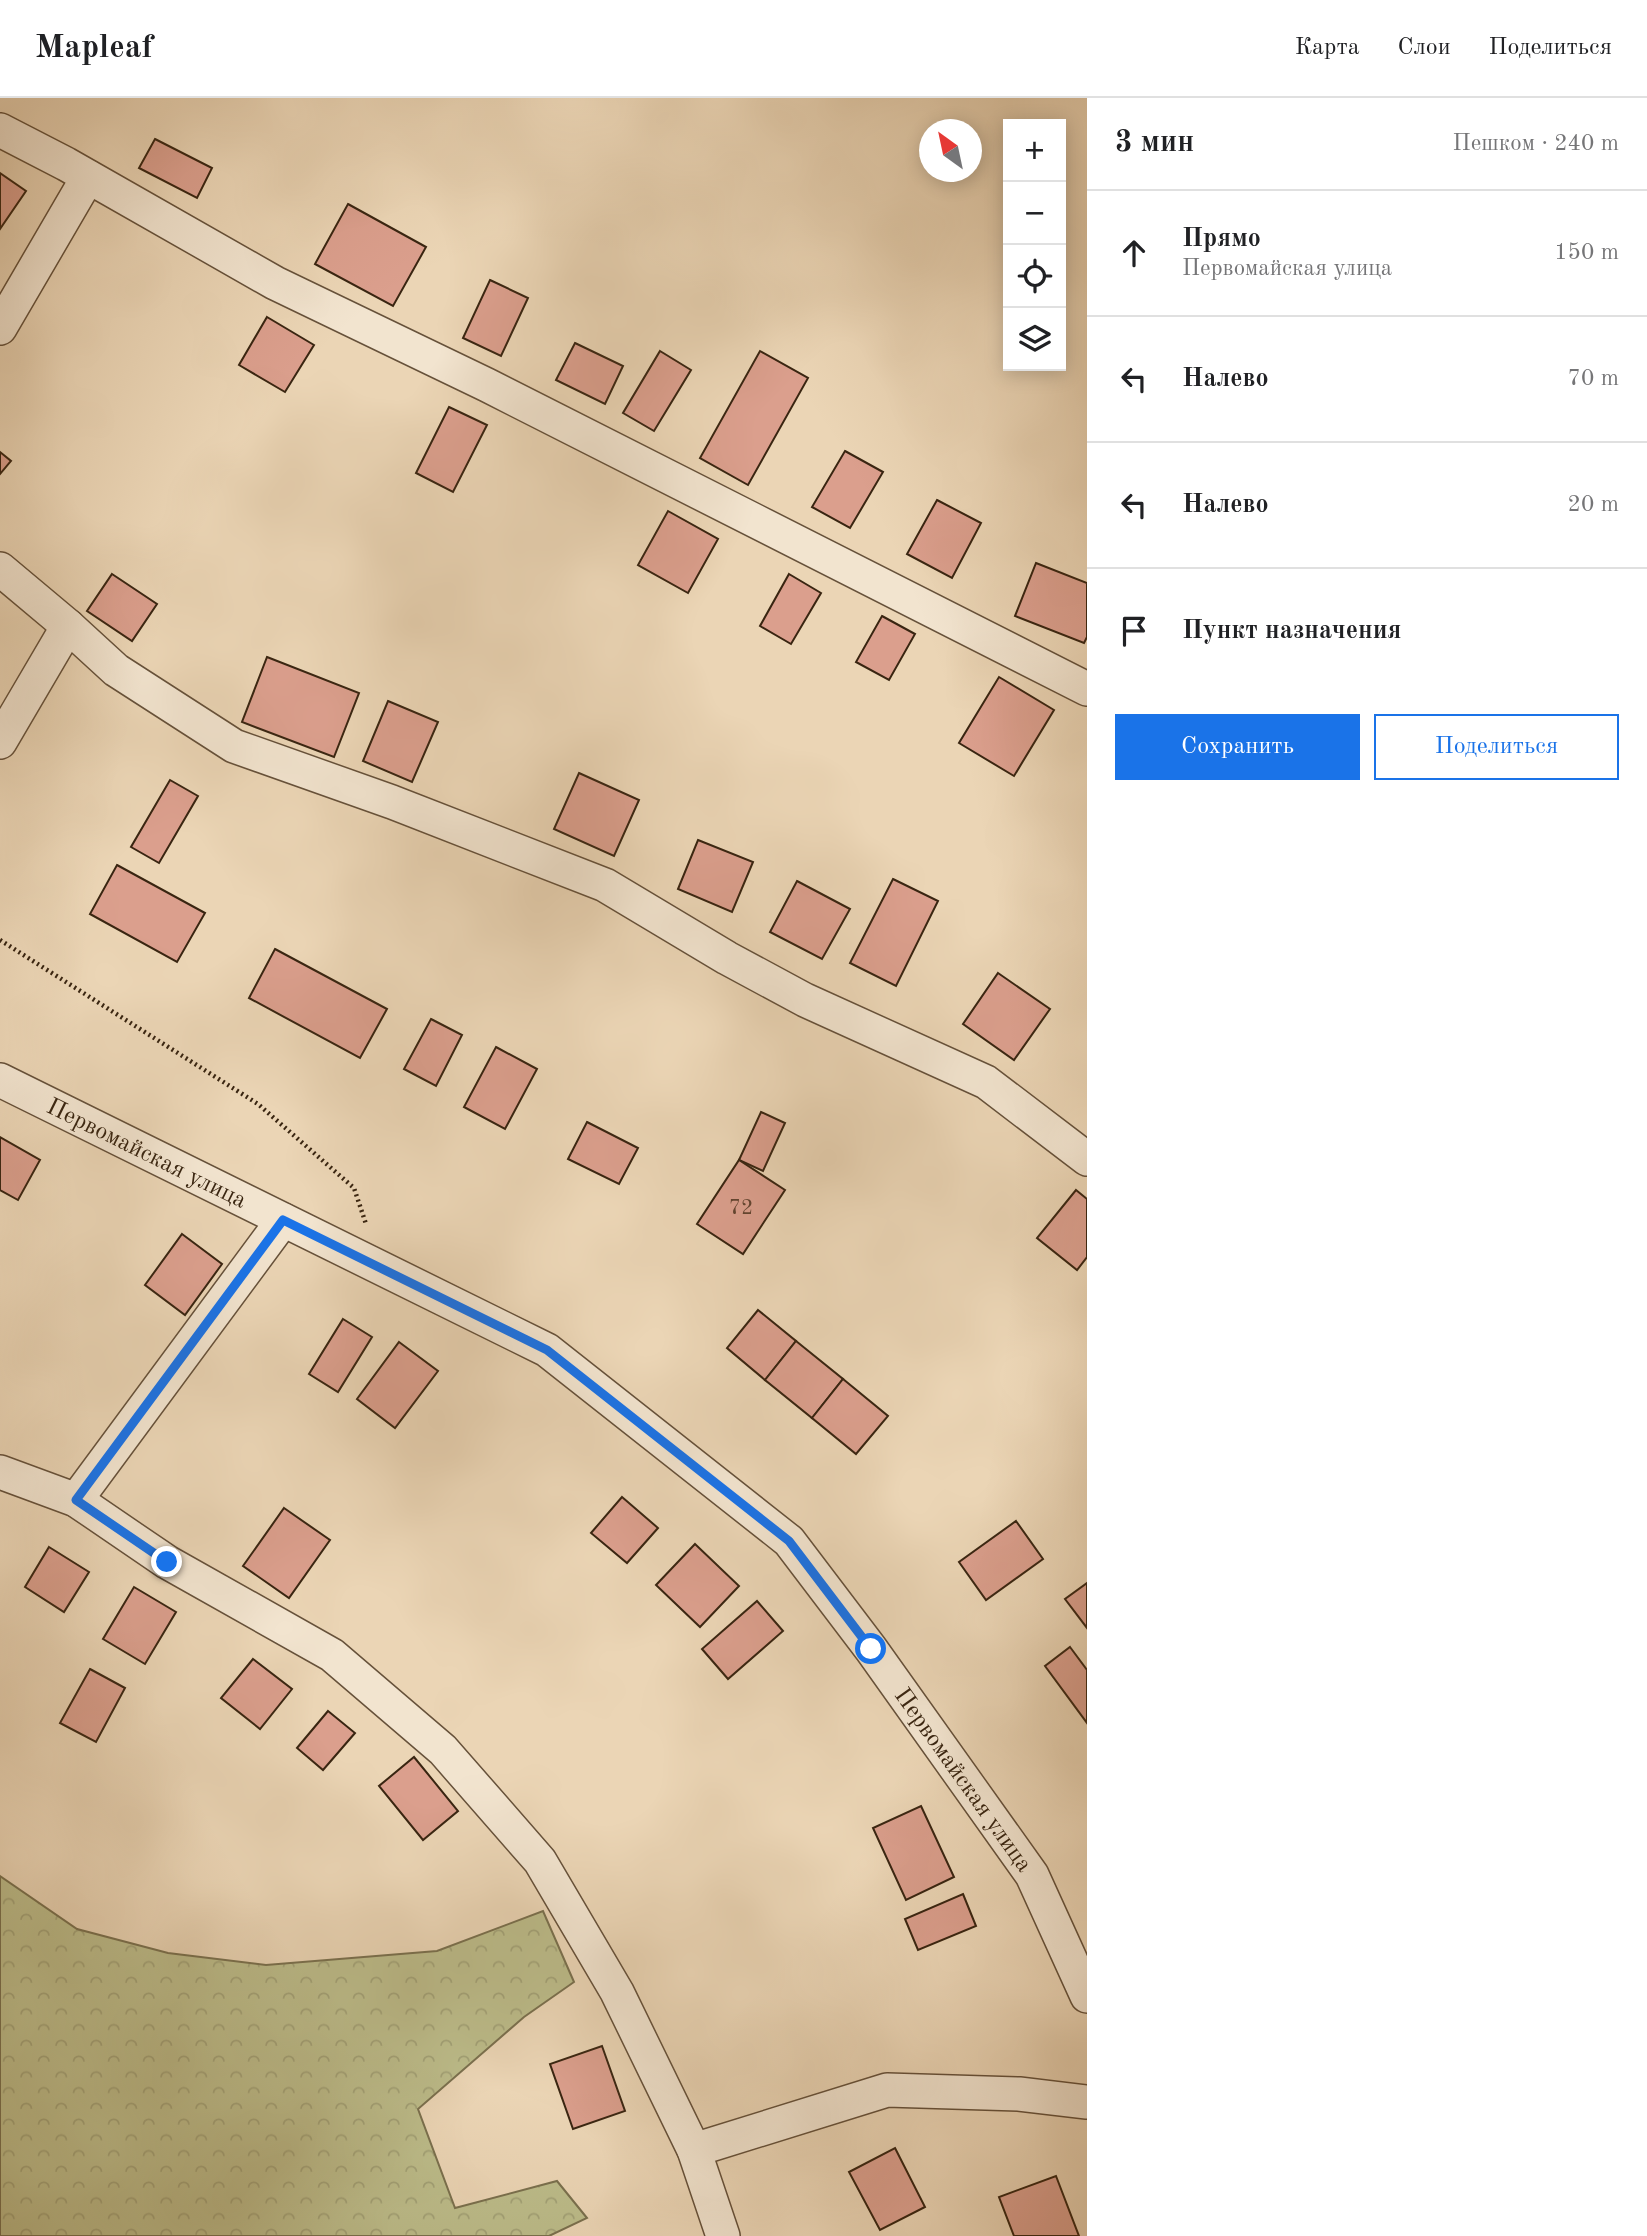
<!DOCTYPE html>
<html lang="ru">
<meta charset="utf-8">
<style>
:root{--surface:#fff;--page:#f2f2f2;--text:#202124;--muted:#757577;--line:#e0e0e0;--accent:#1a73e8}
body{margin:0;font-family:"Old Standard TT",serif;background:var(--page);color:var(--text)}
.controls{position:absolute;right:21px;top:21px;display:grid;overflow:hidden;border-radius:0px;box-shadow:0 4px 18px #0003}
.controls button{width:63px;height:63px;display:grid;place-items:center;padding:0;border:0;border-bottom:2px solid var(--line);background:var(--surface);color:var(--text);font:35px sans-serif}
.compass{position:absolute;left:919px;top:21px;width:63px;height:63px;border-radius:50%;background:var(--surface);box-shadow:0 4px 18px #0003;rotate:327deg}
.stop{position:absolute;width:21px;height:21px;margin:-16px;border:5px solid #1a73e8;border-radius:50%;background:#fff}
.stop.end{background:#1a73e8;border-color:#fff;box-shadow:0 2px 7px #0008}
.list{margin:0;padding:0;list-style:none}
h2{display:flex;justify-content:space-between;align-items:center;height:91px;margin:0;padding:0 28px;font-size:30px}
h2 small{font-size:23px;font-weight:400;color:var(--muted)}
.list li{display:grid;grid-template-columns:46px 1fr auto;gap:21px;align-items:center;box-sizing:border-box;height:126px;padding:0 28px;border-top:2px solid var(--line)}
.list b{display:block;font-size:26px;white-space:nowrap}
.list p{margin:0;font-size:23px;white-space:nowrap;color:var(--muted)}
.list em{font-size:23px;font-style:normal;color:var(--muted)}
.actions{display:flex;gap:14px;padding:21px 28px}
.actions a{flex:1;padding:16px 0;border:2px solid var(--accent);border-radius:0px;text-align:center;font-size:24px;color:var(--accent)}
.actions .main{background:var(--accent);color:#fff}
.icon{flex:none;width:38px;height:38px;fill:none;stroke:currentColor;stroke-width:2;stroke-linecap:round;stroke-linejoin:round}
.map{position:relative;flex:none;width:1087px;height:2138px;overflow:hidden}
header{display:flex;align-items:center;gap:42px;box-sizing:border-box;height:98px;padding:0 35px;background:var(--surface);border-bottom:2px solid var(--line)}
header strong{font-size:33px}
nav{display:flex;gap:38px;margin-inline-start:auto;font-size:24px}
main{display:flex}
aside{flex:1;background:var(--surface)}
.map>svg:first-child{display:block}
</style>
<header>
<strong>Mapleaf</strong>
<nav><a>Карта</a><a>Слои</a><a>Поделиться</a></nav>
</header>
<main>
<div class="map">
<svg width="1087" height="2138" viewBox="0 0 1087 2138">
<defs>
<pattern id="forest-crowns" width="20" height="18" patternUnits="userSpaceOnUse" patternTransform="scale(1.75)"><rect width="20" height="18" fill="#bcbc8a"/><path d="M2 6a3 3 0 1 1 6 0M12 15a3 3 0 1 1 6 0" fill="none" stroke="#a2a176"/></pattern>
</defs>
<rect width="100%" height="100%" fill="#ebd5b5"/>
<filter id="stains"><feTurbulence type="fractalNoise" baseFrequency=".00286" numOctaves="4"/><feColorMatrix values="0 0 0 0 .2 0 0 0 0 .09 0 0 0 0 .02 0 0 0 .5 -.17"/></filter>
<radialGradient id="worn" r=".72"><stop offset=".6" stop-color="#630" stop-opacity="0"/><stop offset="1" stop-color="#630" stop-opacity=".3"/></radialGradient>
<path fill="url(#forest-crowns)" stroke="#7a704e" stroke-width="2" d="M0 1778 77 1831 168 1855 266 1867 437 1853 543 1813 574 1884 524 1919 418 2011 455 2110 557 2083 587 2120 549 2138H0Z"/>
<g fill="#db9f8d" stroke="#392511" stroke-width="2">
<path d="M155 41 212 70 197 100 139 70Z"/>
<path d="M0 75 26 93 0 131Z"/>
<path d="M348 106 426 149 393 208 315 166Z"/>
<path d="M490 182 528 200 501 258 463 240Z"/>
<path d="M267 219 314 247 285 294 239 267Z"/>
<path d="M575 245 623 268 605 306 556 282Z"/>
<path d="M660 253 691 272 654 333 623 315Z"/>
<path d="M760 253 808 280 748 387 700 360Z"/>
<path d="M449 309 487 327 453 394 416 375Z"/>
<path d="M845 353 883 374 850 430 812 409Z"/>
<path d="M0 354 11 363 0 376Z"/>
<path d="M937 402 981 425 952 480 907 456Z"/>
<path d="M668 413 718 441 688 495 638 467Z"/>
<path d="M1036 465 1087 485V539L1084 545 1015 518Z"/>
<path d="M112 476 157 506 132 543 87 513Z"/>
<path d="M789 476 821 495 791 546 760 528Z"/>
<path d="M882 518 915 536 889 582 856 564Z"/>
<path d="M267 559 359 595 334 659 242 624Z"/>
<path d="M999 579 1054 612 1014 678 959 645Z"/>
<path d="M388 603 438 624 412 684 363 663Z"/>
<path d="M579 675 639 702 614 758 554 731Z"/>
<path d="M170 682 198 698 159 765 131 749Z"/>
<path d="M698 742 753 764 732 814 678 791Z"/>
<path d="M117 767 205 815 177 864 90 816Z"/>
<path d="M893 781 938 803 896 888 850 865Z"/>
<path d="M797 783 850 811 822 861 770 834Z"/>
<path d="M275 851 387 911 360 960 249 900Z"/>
<path d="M998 875 1050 911 1014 962 963 926Z"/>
<path d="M431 921 462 937 436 988 404 971Z"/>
<path d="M496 949 537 971 505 1031 464 1009Z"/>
<path d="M761 1014 785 1025 763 1073 739 1062Z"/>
<path d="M587 1024 638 1050 619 1086 568 1061Z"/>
<path d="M0 1039 40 1062 18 1102 0 1092Z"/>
<path d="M739 1062 785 1092 743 1156 697 1126Z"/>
<path d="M1076 1092 1087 1101V1159L1077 1172 1037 1140Z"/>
<path d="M182 1136 222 1166 185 1217 145 1187Z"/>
<path d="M758 1212 796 1243 765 1282 727 1250Z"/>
<path d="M343 1221 372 1239 338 1294 309 1276Z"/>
<path d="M796 1243 843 1281 812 1320 765 1282Z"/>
<path d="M399 1244 438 1273 395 1330 357 1301Z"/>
<path d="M843 1281 888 1318 856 1356 812 1320Z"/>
<path d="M622 1399 658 1430 627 1465 591 1435Z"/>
<path d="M284 1410 330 1442 289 1500 243 1468Z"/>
<path d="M1016 1423 1043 1461 986 1502 959 1464Z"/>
<path d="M695 1446 739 1488 700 1529 656 1487Z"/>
<path d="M49 1449 89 1474 64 1514 25 1489Z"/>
<path d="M1087 1485V1530L1065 1501Z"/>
<path d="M134 1489 176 1514 145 1566 103 1541Z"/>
<path d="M757 1503 783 1533 728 1581 702 1551Z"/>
<path d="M1070 1549 1087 1572V1625L1045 1568Z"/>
<path d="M253 1561 292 1591 260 1631 221 1600Z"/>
<path d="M90 1571 125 1590 96 1644 60 1625Z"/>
<path d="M328 1613 355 1635 323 1672 297 1650Z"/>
<path d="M414 1659 458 1713 423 1742 379 1688Z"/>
<path d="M921 1708 954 1779 906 1802 873 1730Z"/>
<path d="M963 1796 976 1828 918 1852 905 1821Z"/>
<path d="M602 1948 625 2013 573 2031 550 1966Z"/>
<path d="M895 2050 925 2109 880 2132 849 2074Z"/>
<path d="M1056 2078 1079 2138H1014L999 2099Z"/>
</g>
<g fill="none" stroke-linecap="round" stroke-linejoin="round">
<g stroke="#66513a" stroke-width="36">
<g id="minor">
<path d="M0 32 66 66 275 185 487 287 1087 591"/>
<path d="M0 230 88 79"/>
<path d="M0 471 68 528 116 572 234 648 392 704 605 787 727 860 805 902 986 984 1087 1061"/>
<path d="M0 644 68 528"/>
<path id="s1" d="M0 982 547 1252 789 1443 871 1551 1032 1777 1087 1898"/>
<path d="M0 1374 76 1402 167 1464 332 1557 443 1652 540 1763 617 1894 694 2052 723 2138"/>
<path d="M76 1402 283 1122"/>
<path d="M694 2052 887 1992 1019 1996 1087 2004"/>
</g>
</g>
<path stroke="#392511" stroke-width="4.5" stroke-dasharray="2 3.5" stroke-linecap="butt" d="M0 842 258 1006 354 1090 366 1126"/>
<use href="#minor" stroke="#f2e4cf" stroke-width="33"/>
</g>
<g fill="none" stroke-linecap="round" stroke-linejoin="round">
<path stroke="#1a73e8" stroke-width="9" d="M167 1464 76 1402 283 1122 547 1252 789 1443 871 1551"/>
</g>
<g text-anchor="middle" stroke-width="5" stroke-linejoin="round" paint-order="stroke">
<g font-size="21" fill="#624430">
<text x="741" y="1116">72</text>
</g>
<g font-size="24" fill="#392511" stroke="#f2e4cf">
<text dy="8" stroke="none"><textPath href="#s1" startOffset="164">Первомайская улица</textPath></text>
<text dy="8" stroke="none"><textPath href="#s1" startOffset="1214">Первомайская улица</textPath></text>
</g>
</g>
<rect width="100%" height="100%" filter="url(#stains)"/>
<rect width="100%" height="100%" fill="url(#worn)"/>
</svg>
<div class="controls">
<button>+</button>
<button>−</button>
<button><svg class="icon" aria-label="locate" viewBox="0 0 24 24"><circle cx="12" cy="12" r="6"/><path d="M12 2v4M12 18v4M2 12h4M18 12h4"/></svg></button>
<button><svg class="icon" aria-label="layers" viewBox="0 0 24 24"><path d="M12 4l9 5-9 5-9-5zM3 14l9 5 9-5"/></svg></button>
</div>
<svg class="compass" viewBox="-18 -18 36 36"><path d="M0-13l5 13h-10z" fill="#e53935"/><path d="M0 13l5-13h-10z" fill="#757577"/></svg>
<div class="stop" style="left:871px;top:1551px"></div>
<div class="stop end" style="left:167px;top:1464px"></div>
</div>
<aside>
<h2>3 мин<small>Пешком · 240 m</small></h2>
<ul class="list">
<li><svg class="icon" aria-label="ahead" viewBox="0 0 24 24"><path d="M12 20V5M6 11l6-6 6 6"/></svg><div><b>Прямо</b><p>Первомайская улица</p></div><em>150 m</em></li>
<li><svg class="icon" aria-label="left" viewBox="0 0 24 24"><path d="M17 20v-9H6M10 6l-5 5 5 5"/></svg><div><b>Налево</b></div><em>70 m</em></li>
<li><svg class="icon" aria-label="left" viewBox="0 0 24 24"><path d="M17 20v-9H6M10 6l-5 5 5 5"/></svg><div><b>Налево</b></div><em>20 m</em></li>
<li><svg class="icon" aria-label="arrive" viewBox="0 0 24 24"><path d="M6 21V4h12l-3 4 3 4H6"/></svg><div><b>Пункт назначения</b></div></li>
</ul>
<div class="actions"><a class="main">Сохранить</a><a>Поделиться</a></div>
</aside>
</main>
